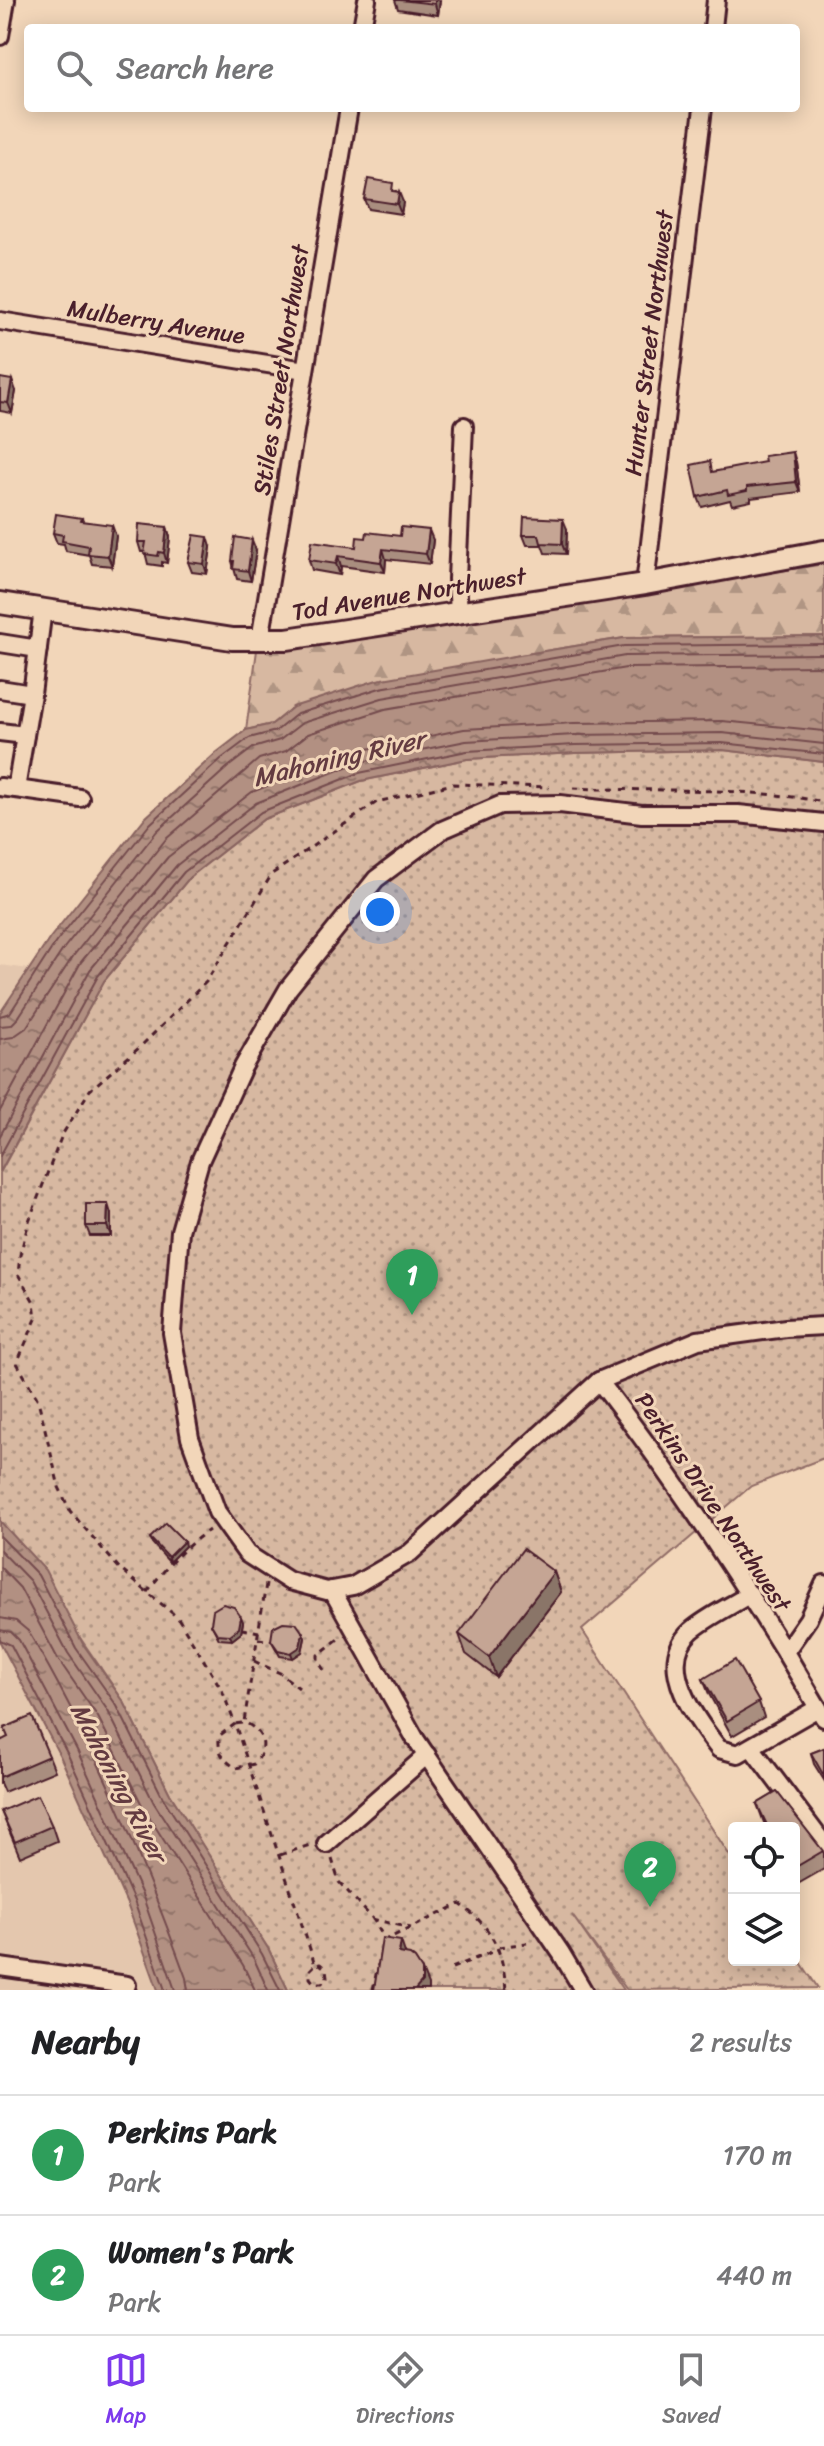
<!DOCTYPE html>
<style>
:root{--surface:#fff;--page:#f2f2f2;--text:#202124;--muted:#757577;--line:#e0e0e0;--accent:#7c3aed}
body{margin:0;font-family:Sriracha,sans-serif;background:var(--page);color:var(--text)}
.controls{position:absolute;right:24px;bottom:24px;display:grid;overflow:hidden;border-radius:8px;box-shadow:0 4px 20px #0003}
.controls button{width:72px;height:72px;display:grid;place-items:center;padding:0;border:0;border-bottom:2px solid var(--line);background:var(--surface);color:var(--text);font:40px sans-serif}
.you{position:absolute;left:380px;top:912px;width:28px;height:28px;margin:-20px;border:6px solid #fff;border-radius:50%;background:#1a73e8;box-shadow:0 0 0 12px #1a73e833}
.badge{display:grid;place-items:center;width:52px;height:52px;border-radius:50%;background:var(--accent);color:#fff;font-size:26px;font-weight:700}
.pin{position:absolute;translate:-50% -66px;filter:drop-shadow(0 2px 4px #0008)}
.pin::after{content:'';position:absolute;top:42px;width:28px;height:24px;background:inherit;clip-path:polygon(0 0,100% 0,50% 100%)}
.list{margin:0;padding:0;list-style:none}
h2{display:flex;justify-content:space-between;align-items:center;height:104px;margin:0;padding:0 32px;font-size:34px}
h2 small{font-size:26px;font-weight:400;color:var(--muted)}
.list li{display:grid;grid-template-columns:52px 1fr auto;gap:24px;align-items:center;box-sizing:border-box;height:120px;padding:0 32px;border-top:2px solid var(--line)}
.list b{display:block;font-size:30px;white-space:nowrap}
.list p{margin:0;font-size:26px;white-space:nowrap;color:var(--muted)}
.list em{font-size:26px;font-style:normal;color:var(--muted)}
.icon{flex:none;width:44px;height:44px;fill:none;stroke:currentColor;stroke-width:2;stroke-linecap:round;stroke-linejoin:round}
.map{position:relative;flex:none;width:824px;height:1990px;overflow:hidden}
.search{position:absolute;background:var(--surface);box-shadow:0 4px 20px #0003;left:24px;right:24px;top:24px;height:88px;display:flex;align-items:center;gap:20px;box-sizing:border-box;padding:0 28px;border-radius:8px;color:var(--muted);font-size:30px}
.sheet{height:344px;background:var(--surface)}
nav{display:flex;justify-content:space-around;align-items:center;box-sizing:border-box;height:112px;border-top:2px solid var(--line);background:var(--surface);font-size:22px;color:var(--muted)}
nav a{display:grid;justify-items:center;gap:4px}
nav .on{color:var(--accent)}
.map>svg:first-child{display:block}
</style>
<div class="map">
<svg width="824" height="1990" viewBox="0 0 824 1990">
<defs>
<pattern id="forest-firs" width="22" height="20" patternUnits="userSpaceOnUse" patternTransform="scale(2)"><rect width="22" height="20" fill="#d7b8a1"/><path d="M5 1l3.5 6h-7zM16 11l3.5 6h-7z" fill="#b09583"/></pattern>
<pattern id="park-dots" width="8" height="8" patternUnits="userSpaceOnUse" patternTransform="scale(2)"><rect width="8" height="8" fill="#d7b8a1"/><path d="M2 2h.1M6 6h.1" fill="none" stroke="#b09583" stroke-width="1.8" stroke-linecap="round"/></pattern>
<pattern id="water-ripples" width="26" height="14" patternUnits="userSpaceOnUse" patternTransform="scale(2)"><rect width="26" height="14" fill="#b29082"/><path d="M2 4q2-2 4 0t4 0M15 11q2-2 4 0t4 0" fill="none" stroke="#93756b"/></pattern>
</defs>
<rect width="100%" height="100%" fill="#f2d6b9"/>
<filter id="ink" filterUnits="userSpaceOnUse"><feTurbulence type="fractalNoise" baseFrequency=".0125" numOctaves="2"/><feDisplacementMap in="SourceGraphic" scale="16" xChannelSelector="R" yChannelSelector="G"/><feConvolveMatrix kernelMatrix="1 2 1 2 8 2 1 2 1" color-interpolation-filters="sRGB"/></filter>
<g filter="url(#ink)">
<g fill="#e4c7ae">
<path d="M0 965 29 969 0 1013Z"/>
<path d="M0 1642 61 1758 127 1904 157 1990H0Z"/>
</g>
<path fill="url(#forest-firs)" stroke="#906c66" stroke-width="2" d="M824 564V636L624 638 520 655 293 707 272 724 246 730 257 650 280 651Z"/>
<path fill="url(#park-dots)" stroke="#906c66" stroke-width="2" d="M723 750 824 762V1458L751 1486 582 1630 734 1862V1960H794V1952L818 1988 627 1990 572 1915 624 1990H288L269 1950 170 1794 124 1702 0 1521V1173L104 981 190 877 264 819 361 781 467 759 575 753Z"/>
<g fill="url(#water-ripples)" stroke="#88635f" stroke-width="2">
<path d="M824 636V762L723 750 575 753 467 759 361 781 264 819 190 877 104 981 0 1172V1013L50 938 144 819 216 753 246 730 272 724 293 707 377 680 520 655 624 638Z"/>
<path d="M0 1521 45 1570 83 1644 124 1702 170 1794 269 1950 288 1990H158L127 1904 61 1758 0 1642Z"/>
</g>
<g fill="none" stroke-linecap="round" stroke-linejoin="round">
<g stroke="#744c4e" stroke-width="2">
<path d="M0 1016 10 1013 56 942 150 824 221 759 249 738 276 731 297 714 380 688 624 646 824 644"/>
<path d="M0 1026 11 1025 18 1018 64 948 157 831 228 767 253 748 280 740 302 723 382 698 625 656 824 654"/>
<path d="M0 1039 13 1037 26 1028 74 955 166 839 259 759 286 751 308 734 385 709 626 668 824 666"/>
<path d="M0 1111 81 962 168 857 252 792 353 752 464 729 574 723 722 721 824 731"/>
<path d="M0 1136 90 970 177 865 256 803 356 763 466 741 575 735 722 733 824 744"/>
<path d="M0 1156 98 976 184 872 261 812 359 773 467 751 575 745 722 743 824 754"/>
<path d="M0 1536 38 1575 76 1648 117 1706 163 1798 262 1954 280 1990"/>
<path d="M0 1550 30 1581 68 1653 108 1711 154 1803 254 1959 268 1990"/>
<path d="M0 1567 20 1588 58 1659 98 1717 144 1809 243 1965 255 1990"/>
<path d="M0 1618 16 1621 28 1631C93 1740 143 1860 186 1978L188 1990"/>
<path d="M0 1630 11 1632 19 1640 77 1750 143 1897 175 1990"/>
<path d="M0 1640 11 1645 68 1755 134 1901 165 1990"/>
</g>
<g stroke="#4a1f2b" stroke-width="22">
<g id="minor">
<path d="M362 28 367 0"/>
<path d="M713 28 716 0"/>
<path d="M0 36 6 0"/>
<path d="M0 321 305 370"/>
<path d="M645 584 703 108"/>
<path d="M459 613 457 579 464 426"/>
<path d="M260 640 349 108"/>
<path d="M0 643 38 649"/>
<path d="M0 689 32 694 16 789 80 798"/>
<path d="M32 694 43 609"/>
<path d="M0 732 25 735"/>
<path d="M0 787 16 789"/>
<path d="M824 823 738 814H642L560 804 500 805 442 830 376 879 288 989 243 1067 200 1161 180 1231 172 1333 190 1438 217 1512 247 1554 289 1581 327 1591 353 1586 410 1553 599 1381 698 1340 786 1328 824 1326"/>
<path d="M599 1381C668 1469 727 1558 785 1652"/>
<path d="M824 1584 808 1619 785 1652 824 1718"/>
<path d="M332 1590 416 1740 561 1953 583 1990"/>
<path d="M750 1594C731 1606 707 1617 691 1631 654 1665 697 1721 719 1749L738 1754 818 1708"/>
<path d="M751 1747 824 1844"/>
<path d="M326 1844 427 1755"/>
<path d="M0 1967 127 1985"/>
</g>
</g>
<g stroke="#4a1f2b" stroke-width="26">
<path id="major" d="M0 603 232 639H287L645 584 824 551"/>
</g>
<g stroke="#4a1f2b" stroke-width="3" stroke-dasharray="6 6" stroke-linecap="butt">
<path d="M573 788C656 792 742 786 824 802"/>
<path d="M266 1584 244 1722C263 1731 270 1747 254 1764L236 1768C222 1759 218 1753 219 1736L235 1724 222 1690 178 1618 120 1569 70 1511 59 1487 38 1400 17 1363 36 1319 34 1302 18 1274 20 1255 29 1221 62 1135 90 1090 140 1047 206 982 272 874 377 802 453 784 549 787"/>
<path d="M147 1592C166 1567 184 1547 209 1530"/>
<path d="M242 1629 259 1632"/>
<path d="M258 1639 273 1641"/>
<path d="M254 1661 280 1673 299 1688"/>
<path d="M324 1670 318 1661V1655L342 1636"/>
<path d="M242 1723 235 1724 312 1955 315 1965 320 1964 326 1969 327 1977 322 1983H314L310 1978V1970L315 1965"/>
<path d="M280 1855 310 1845"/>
<path d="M332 1859 339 1882 373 1919 384 1938"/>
<path d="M372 1919 411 1928"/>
<path d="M383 1941 460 1904C493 1928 503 1951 506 1990"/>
<path d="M499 1947 527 1943"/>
<path d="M452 1968 499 1949"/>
<path d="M373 1990 378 1964"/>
</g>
<use href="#minor" stroke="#f2d6b9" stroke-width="16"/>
<use href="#major" stroke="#f2d6b9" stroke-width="20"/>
</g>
<g fill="#a98e7f" stroke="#4a1f2b" stroke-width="2">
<path d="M395 0H440L438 15 398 9Z"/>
<path d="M396 191 403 202 401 214 368 209 364 199Z"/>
<path d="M0 378 16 391 12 413 0 411Z"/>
<path d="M796 462 800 492 751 498V501L732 505 730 500 702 507 698 497 714 472Z"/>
<path d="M82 518 83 522 116 536 112 566 92 564 89 555 66 551 64 544 57 543 53 533Z"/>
<path d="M167 527 170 537 167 563 162 562V566L148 564 145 552H141L138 542Z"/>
<path d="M567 529 566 554 545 553 542 545H527L523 535Z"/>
<path d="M366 538 433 540 430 564 386 559 385 572 341 566 340 575 312 570 309 560 356 547Z"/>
<path d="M211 547 207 574 192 572 188 562Z"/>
<path d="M256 550 251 581 237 579 232 561Z"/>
<path d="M111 1214V1236H90L86 1226Z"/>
<path d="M150 1538 185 1546 169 1562 152 1543Z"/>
<path d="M554 1572 561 1592 496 1677 466 1654 459 1634Z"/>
<path d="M241 1617 243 1622 241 1633 232 1640 219 1639 211 1624Z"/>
<path d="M303 1633 305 1638 302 1652 293 1658 280 1656 271 1640Z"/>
<path d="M703 1679 759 1702 764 1717 732 1736 709 1694Z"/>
<path d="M0 1741 49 1756 55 1771 4 1792 0 1783Z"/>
<path d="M824 1748V1780L814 1764 811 1753Z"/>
<path d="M777 1792 824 1853V1869L796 1885 794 1882V1828H766L757 1804Z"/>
<path d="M1 1811 52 1826 57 1841 20 1857Z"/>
</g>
<g fill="#8a7468" stroke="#4a1f2b" stroke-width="2">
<path d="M435 0H440L438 15 435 4Z"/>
<path d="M399 192 403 202 401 214 397 204Z"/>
<path d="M12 380 16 391 12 413 8 403Z"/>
<path d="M793 452 796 462 800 492 796 482Z"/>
<path d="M563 519 567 529 566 554 562 544Z"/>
<path d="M112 525 116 536 112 566 108 556Z"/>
<path d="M167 527 170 537 167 563 164 553Z"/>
<path d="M429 530 433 540 430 564 426 554Z"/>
<path d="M208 537 211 547 207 574 204 564Z"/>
<path d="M252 540 256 550 251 581 248 571Z"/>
<path d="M383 549 386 559 385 572 381 562Z"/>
<path d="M338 556 341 566 340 575 336 564Z"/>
<path d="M108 1204 111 1214V1236L107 1226Z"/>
<path d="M184 1541 185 1546 169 1562 168 1557Z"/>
<path d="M554 1572 561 1592 496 1677 489 1657Z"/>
<path d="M241 1617 243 1622 241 1633 232 1640 230 1635Z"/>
<path d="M303 1633 305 1638 302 1652 293 1658 291 1653Z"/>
<path d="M401 1941 406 1956 399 1953Z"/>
<path d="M422 1970 428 1985V1990H415Z"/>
</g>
<g fill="#c5a594" stroke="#4a1f2b" stroke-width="2">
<path d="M400 0H435V4Z"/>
<path d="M50 22 71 25 70 28H49Z"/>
<path d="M368 179 393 183 392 191 399 192 397 204 364 199Z"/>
<path d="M0 378 12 380 8 403 0 402Z"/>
<path d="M793 452 796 482 747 487V491L728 495 727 490 698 497 691 465 710 461 712 472 765 462 764 456Z"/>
<path d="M56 514 82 518 81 521 112 525 108 556 88 554 89 546 62 541 63 535 53 533Z"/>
<path d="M524 517 563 519 562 544 541 543 539 535H523Z"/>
<path d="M139 524 167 527 164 553 159 552 158 556 144 554 146 542H138Z"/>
<path d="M401 527 429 530 426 554 383 549 381 562 338 556 336 564 309 560 312 541 356 547 357 537 366 538 367 532 400 536Z"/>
<path d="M194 535 208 537 204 564 188 562Z"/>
<path d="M235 537 252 540 248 571 233 569 234 561H232Z"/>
<path d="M86 1204H108L107 1226H86Z"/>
<path d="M166 1523 184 1541 168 1557 150 1538Z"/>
<path d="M523 1549 554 1572 489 1657 459 1634Z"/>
<path d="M223 1604 234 1607 241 1617 239 1628 230 1635 217 1634 211 1624 213 1610Z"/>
<path d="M283 1622 296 1623 303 1633 300 1647 291 1653 278 1650 271 1640 273 1627Z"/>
<path d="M735 1660 759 1702 727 1721 703 1679Z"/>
<path d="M32 1716 49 1756 0 1777V1741L8 1737 4 1728Z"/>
<path d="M824 1748V1776L811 1753Z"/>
<path d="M777 1792 823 1851 794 1868V1828H766L767 1825 757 1804Z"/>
<path d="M38 1795 52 1826 15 1842 1 1811Z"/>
<path d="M382 1938 401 1941 399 1953 410 1955 415 1959 422 1970V1982L415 1990H374Z"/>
</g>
</g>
<g text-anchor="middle" stroke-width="6" stroke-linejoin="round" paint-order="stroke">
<g font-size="24" fill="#4a1f2b" stroke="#f2d6b9">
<text transform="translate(156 322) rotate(9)" y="8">Mulberry Avenue</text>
<text transform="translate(649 343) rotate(-83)" y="8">Hunter Street Northwest</text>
<text transform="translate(281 370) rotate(-81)" y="8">Stiles Street Northwest</text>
<text transform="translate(409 594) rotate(-9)" y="8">Tod Avenue Northwest</text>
<text transform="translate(713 1502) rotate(56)" y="8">Perkins Drive Northwest</text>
</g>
<g font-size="26" font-style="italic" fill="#643b41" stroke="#f2d6b9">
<text transform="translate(339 758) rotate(-13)" y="9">Mahoning River</text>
<text transform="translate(119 1782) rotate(62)" y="9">Mahoning River</text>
</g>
</g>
</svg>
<div class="controls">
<button><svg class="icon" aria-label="locate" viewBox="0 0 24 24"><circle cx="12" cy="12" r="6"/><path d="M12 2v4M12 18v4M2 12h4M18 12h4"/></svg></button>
<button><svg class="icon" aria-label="layers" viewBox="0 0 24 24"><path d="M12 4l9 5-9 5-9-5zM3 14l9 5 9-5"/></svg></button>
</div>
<div class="you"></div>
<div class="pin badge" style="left:412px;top:1315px;background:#2e9e5b">1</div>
<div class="pin badge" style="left:650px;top:1907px;background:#2e9e5b">2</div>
<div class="search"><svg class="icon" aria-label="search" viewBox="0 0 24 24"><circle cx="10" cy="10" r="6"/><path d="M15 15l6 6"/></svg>Search here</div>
</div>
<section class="sheet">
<h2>Nearby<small>2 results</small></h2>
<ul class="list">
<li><span class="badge" style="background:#2e9e5b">1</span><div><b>Perkins Park</b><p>Park</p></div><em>170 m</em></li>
<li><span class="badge" style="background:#2e9e5b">2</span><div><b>Women's Park</b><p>Park</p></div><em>440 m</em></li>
</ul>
</section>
<nav>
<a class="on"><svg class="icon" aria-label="map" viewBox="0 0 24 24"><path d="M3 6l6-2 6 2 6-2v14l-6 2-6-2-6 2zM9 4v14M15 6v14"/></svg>Map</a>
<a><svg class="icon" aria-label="directions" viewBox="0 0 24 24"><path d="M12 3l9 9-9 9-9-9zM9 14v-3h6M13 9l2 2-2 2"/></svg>Directions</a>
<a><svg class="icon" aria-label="saved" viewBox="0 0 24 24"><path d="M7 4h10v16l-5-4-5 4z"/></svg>Saved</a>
</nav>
